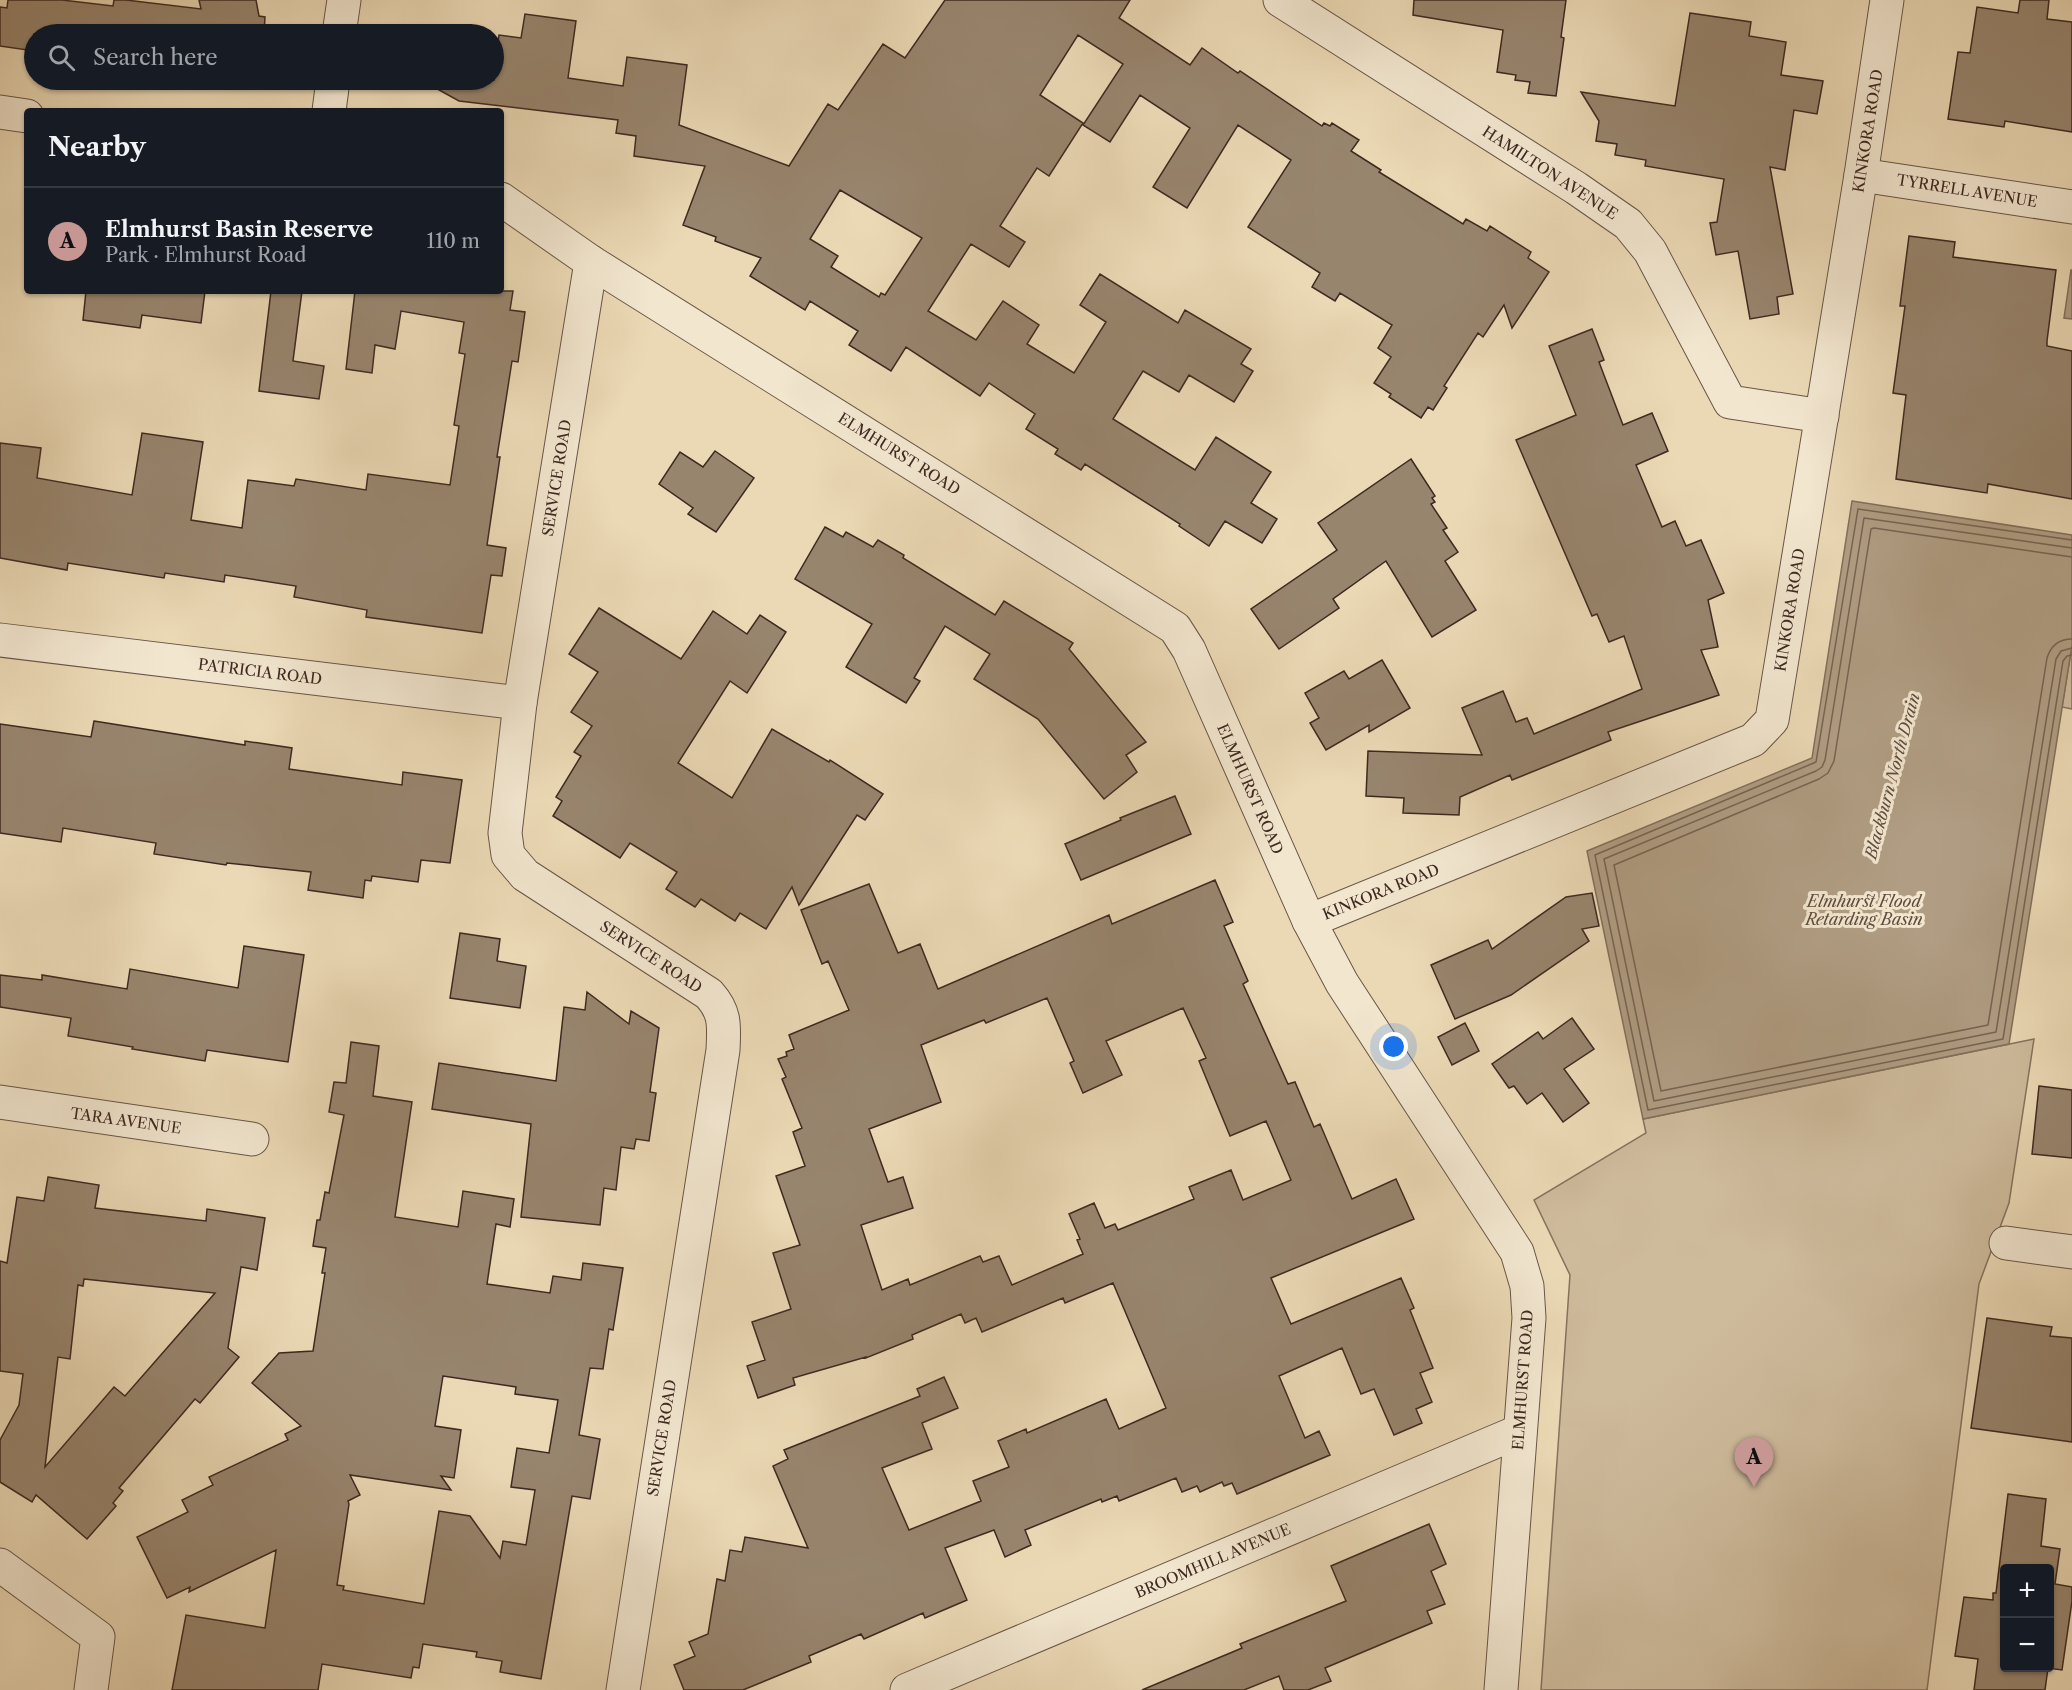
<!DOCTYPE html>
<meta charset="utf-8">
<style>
:root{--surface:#171b24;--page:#20242c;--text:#f1f3f6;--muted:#9ea1a6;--line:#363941;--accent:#c59692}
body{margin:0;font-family:"Libre Caslon Text",serif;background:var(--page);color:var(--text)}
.controls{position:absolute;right:18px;bottom:18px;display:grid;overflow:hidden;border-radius:6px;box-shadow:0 2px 4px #0004}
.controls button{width:54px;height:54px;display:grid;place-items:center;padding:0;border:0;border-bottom:2px solid var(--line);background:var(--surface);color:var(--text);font:30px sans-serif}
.you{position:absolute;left:1394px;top:1047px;width:21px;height:21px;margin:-15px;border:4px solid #fff;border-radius:50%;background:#1a73e8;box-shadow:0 0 0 9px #1a73e833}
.badge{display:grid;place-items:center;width:39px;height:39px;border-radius:50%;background:var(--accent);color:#111;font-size:20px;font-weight:700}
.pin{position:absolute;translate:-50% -50px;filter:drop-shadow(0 2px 3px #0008)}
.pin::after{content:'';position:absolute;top:32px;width:21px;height:18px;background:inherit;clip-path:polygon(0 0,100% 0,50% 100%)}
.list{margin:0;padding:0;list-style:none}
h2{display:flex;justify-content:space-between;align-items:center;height:78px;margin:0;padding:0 24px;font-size:26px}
h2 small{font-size:20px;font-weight:400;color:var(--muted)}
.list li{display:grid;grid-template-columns:39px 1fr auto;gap:18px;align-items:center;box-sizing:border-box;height:108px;padding:0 24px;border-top:2px solid var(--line)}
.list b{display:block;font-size:22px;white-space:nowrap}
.list p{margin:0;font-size:20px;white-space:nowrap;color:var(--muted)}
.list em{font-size:20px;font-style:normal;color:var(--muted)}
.icon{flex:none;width:33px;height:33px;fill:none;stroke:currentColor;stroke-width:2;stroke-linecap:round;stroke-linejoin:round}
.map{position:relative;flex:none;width:2072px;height:1690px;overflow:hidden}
.search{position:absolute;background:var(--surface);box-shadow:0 2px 4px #0004;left:24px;top:24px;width:480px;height:66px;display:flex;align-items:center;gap:15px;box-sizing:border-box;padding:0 21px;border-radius:33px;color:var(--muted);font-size:22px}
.panel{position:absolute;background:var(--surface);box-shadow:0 2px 4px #0004;left:24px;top:108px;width:480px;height:186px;border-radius:6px}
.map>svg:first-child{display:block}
</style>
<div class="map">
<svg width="2072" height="1690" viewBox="0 0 2072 1690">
<rect width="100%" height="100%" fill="#ebd9b5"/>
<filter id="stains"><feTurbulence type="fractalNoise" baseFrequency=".00333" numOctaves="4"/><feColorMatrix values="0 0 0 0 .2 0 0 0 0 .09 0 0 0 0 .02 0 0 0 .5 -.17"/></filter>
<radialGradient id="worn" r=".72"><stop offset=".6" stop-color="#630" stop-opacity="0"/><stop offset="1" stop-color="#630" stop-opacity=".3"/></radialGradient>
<g fill="#cebb9c" stroke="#86725e" stroke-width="1.5">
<path d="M2072 645V709L2062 707Z"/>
<path d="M2034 1039 2009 1203 1979 1284 1927 1690H1541L1570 1275 1534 1200 1646 1133 1643 1119Z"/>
</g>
<g fill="#b09d83" stroke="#826f5c" stroke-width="1.5">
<path d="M2071 270H2072V319L2064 318Z"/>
<path d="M1852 501 2072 535V645L2009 1044 1643 1119 1587 851 1812 758Z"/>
</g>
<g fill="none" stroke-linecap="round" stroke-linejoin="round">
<g stroke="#776352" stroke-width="1.5">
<path d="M2072 540 1858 509 1816 762 1595 855 1648 1110 2003 1039 2063 661 2067 656 2072 655"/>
<path d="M2072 548 1864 518 1825 760 1822 767 1816 771 1604 859 1654 1101 1996 1032 2056 659 2061 651 2072 648"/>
<path d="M2072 557 1874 528 1871 529 1834 761 1828 773 1819 779 1614 865 1661 1091 1988 1025 2047 658C2051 645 2059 639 2072 639"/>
</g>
</g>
<g fill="#98856e" stroke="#3e2921" stroke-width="1.5" fill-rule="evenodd">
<path d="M8 0H62L113 6 114 0H126L201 9 199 0H256L259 16 265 17 264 34H34V51L0 46V7L7 8Z"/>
<path d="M945 0H1130L1119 18 1190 65 1202 48 1238 73 1240 71 1322 126 1324 123 1330 126 1332 123 1359 140 1351 151 1381 170 1379 172 1463 224 1466 219 1487 231 1490 226 1531 252 1528 258 1549 272 1512 328 1504 305 1483 337 1478 333 1444 386 1447 388 1433 410 1428 407 1421 418 1389 397 1391 394 1374 383 1391 357 1378 348 1392 325 1340 293 1335 301 1312 287 1320 273 1248 227 1291 160 1238 125 1187 208 1153 187 1190 128 1140 95 1110 142 1083 125 1123 64 1078 35 1040 95 1083 123 1049 176 1037 168 1000 226 1025 242 1009 267 971 244 928 311 976 340 1003 301 1039 325 1027 344 1074 373 1106 322 1080 305 1100 274 1178 323 1185 310 1251 349 1241 364 1253 371 1234 402 1189 375 1179 392 1143 371 1113 419 1195 470 1216 437 1271 472 1251 503 1277 519 1262 543 1225 521 1209 546 1179 526 1180 524 1085 464 1081 470 1055 454 1058 449 1026 429 1035 414 989 383 980 396 906 347 891 371 849 345 858 331 810 301 805 310 750 276 761 258 715 241 716 237 683 225 705 166 634 156 636 136 616 133 618 120 459 101 430 85 433 80H494V56L496 57 499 35 521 38 525 14 576 21 568 78 623 86 627 57 687 65 679 125 789 166 828 104 838 110 883 44 905 58ZM840 190 922 238 885 295 881 293 879 297 831 267 838 256 810 239Z"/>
<path d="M1414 0H1566L1561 37 1564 38 1556 96 1528 93 1530 82 1515 80 1516 75 1497 72 1503 30 1413 15Z"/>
<path d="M2020 0H2049L2047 19 2072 22V132L2005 121 2004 127 1948 119 1958 52 1970 53 1977 7 2018 13Z"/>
<path d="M1690 13 1751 22 1749 36 1786 42 1781 75 1823 81 1817 114 1794 110 1785 170 1770 167 1793 294 1777 297 1779 314 1750 319 1738 251 1716 255 1710 223 1717 222 1724 179 1645 166 1646 160 1615 155 1617 144 1596 141 1599 121 1581 92 1675 106Z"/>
<path d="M1909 236 1955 242 1953 257 2056 270 2047 341V346L2072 351V499L1988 484 1987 493 1896 479 1906 395 1893 393 1905 306H1900Z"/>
<path d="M86 291H205L201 323 142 315 140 328 83 320Z"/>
<path d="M271 291H302L293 361 324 366 319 399 259 391Z"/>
<path d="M355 291H513L510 310 525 312 518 362 512 361 497 457H500L487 545 506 548 502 576 491 575 482 633 366 617 367 610 294 597 296 586 225 575 224 582 165 573 164 578 68 563 67 570 0 558V443L41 448 37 478 132 495 142 433 203 442 191 520 242 528 248 480 294 486 296 479 366 490 368 474 450 485 459 426 454 425 465 354 459 353 464 322 401 311 395 349 375 345 372 373 346 369Z"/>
<path d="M1592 329 1604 360 1599 362 1623 425 1652 413 1668 451 1636 465 1662 527 1675 521 1686 546 1701 540 1724 593 1708 600 1718 647 1701 650 1719 695 1608 732 1611 740 1512 780 1510 775 1460 797 1459 815 1403 813 1404 798 1366 796 1368 751 1482 755 1462 708 1503 691 1516 722 1527 718 1534 734 1642 689 1624 636 1609 642 1597 614 1592 616 1516 440 1576 415 1549 346Z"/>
<path d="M715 451 754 478 716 532 688 514 693 508 659 484 680 452 703 467Z"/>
<path d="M1411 459 1435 496 1432 498 1435 502 1431 504 1447 528 1443 530 1458 552 1445 561 1476 610 1432 637 1386 561 1333 599 1339 608 1279 649 1251 609 1337 550 1318 523Z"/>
<path d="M825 527 843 537 846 532 873 547 878 540 904 555 903 558 995 615 1004 601 1073 643 1069 649 1146 742 1126 755 1137 772 1104 799 1038 719 974 679 990 654 945 626 914 678 920 681 906 703 846 667 872 624 795 579Z"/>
<path d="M599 608 681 659 713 611 747 634 760 615 786 632 747 693 730 681 678 763 732 798 772 729 829 762 830 760 883 794 865 820 857 815 799 905 792 887 766 929 740 913 735 921 701 899 695 907 666 889 677 872 630 843 620 858 553 816 562 801 556 797 581 756 574 752 592 726 571 712 598 672 569 654Z"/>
<path d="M1382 660 1410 708 1369 732V725L1326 750 1310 723 1319 718 1305 693 1344 671 1349 679Z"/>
<path d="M94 721 245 745V741L292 748 289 769 402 785 403 772 462 780 450 863 421 860 418 882 372 876 371 881 365 880 363 898 308 890 311 872 227 863 226 865 154 854 156 843 63 828 61 842 0 833V724L91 737Z"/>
<path d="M1175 796 1191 834 1081 880 1065 844 1121 820 1120 818Z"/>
<path d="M1215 880 1233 922 1224 926 1248 981 1243 984 1288 1084 1295 1082 1314 1127 1320 1124 1352 1199 1396 1179 1414 1219 1271 1278 1291 1324 1401 1278 1414 1308 1410 1310 1433 1368 1420 1373 1432 1402 1416 1409 1422 1423 1394 1435 1374 1389 1361 1394 1342 1348 1279 1376 1305 1438 1319 1431 1330 1455 1237 1494 1232 1483 1224 1486 1222 1482 1200 1492 1197 1486 1182 1492 1176 1478 1119 1501 1117 1496 1102 1502 1101 1499 1025 1530 1031 1545 1005 1557 994 1530 945 1548 967 1600 925 1618 923 1613 864 1639 861 1634 809 1656 811 1662 743 1690H684L674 1665 695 1656 689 1642 708 1634 717 1579 725 1581 730 1550 742 1552 745 1537 808 1548 773 1466 788 1459 784 1450 920 1396 917 1389 944 1377 958 1408 922 1423 932 1449 882 1468 909 1530 981 1501 973 1481 1009 1467 998 1441 1026 1429 1027 1433 1106 1399 1119 1429 1166 1408 1113 1283 1065 1303 1063 1298 982 1332 976 1318 965 1323 961 1314 912 1335 913 1339 866 1358V1357L793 1378 795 1385 758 1398 747 1366 765 1360 752 1322 791 1309 773 1253 800 1245 776 1176 805 1166 793 1132 802 1128 782 1079 786 1077 778 1059 787 1056 786 1052 794 1049 789 1035 849 1010 828 961 822 964 801 910 869 884 898 953 920 944 938 989 1109 915 1112 924ZM1047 998 1074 1061 1070 1063 1083 1093 1122 1075 1106 1041 1183 1008 1206 1058 1199 1061 1230 1136 1266 1121 1291 1180 1243 1200 1231 1170 1189 1187 1194 1199 1118 1230 1115 1224 1105 1228 1094 1203 1069 1214 1080 1239 1077 1240 1083 1254 1012 1285 999 1256 983 1262 980 1256 910 1285 908 1279 882 1290 861 1225 913 1208 903 1177 888 1182 869 1129 941 1102 921 1045 984 1020 986 1023Z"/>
<path d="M1592 893 1599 926 1582 929 1589 941 1511 995 1455 1019 1431 965 1488 940 1492 949 1566 897Z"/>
<path d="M460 933 500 939 497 961 526 966 520 1008 450 998Z"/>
<path d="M244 946 304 955 288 1062 207 1050 205 1061 132 1049 133 1047 68 1036 71 1018 0 1007V975L42 980V975L127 989 130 969 238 988Z"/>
<path d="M587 992 629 1024 631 1011 659 1028 650 1092 656 1093 649 1141 636 1139 634 1149 621 1147 616 1190 604 1188 600 1225 521 1217 531 1124 432 1109 439 1063 556 1081 564 1007 585 1010Z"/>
<path d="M1572 1018 1594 1049 1564 1069 1589 1103 1563 1122 1542 1093 1527 1104 1514 1086 1509 1088 1492 1064 1538 1032 1543 1039Z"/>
<path d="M1465 1023 1479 1051 1452 1065 1438 1037Z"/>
<path d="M351 1042 379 1046 373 1096 412 1102 395 1217 458 1227 463 1191 514 1199 510 1227 496 1224 487 1284 550 1293 553 1276 581 1280 583 1263 623 1268 613 1330 609 1329 603 1369 590 1368 579 1435 600 1439 590 1499 572 1496 541 1679 500 1672 502 1661 476 1657 477 1652 423 1644 419 1668 413 1667 411 1678 322 1664 318 1690H172L186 1615 265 1628 276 1550 189 1592 190 1587 167 1598 137 1537 188 1512 182 1500 213 1485 209 1477 288 1440 285 1434 301 1426 252 1383 279 1353 313 1351 325 1273H322L326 1248 313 1246 317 1220H320L325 1192 329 1193 344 1115 329 1112 334 1082 346 1083ZM443 1376 516 1387 515 1394 558 1400 549 1453 517 1448 511 1487 535 1490 526 1545 503 1541 500 1558 470 1516 439 1511 424 1604 343 1590 344 1586 337 1585 349 1504 348 1501 360 1495 350 1475 451 1490 441 1476 454 1478 461 1430 435 1426Z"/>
<path d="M2039 1086 2072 1090V1158L2032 1154Z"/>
<path d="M48 1177 99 1185 95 1208 206 1221 207 1209 265 1218 257 1270 241 1267 228 1348 239 1357 200 1403 195 1399 119 1488 123 1491 113 1503 116 1506 87 1539 36 1495 32 1502 0 1482V1440L19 1405 23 1374 0 1371V1261L7 1263 17 1197 44 1201ZM84 1279 215 1293 125 1396 114 1387 45 1467 58 1357 70 1359 78 1285 83 1286Z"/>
<path d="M1987 1318 2052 1327 2050 1336 2072 1338V1442L1971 1428Z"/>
<path d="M2008 1494 2046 1499 2041 1546 2060 1549 2055 1584 2072 1587V1601L2062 1670 2048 1668 2045 1690H1974L1978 1659 1955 1656 1964 1597 1993 1600V1593H1996ZM2004 1569H2049V1668H2004Z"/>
<path d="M1429 1524 1446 1564 1431 1571 1445 1604 1427 1611 1432 1623 1325 1668 1331 1681 1308 1690H1284L1279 1676 1244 1690H1142L1242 1648 1240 1644 1346 1601 1331 1566Z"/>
</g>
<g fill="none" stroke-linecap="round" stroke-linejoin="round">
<g stroke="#695546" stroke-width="35">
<g id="minor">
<path d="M1280 0 1576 188 1628 224 1650 251 1730 402 1822 416"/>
<path d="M339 34 344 0"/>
<path d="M329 111 333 80"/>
<path d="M0 112 27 116"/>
<path d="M1861 175 2072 207"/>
<path d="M501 199 591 262 1175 628 1189 650 1309 921 1342 983 1517 1252 1527 1286 1529 1318 1501 1690"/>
<path d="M591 262 520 703 505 833 508 855 525 875 709 994C726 1013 724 1026 723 1050L623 1690"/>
<path d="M0 640 520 703"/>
<path d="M1309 921 1753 740 1772 720 1861 175 1887 0"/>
<path d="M0 1102 252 1139"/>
<path d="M2006 1243 2072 1252"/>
<path d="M0 1565 98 1637 91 1690"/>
<path d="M907 1690 1520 1431"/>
</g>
</g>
<use href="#minor" stroke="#f2e6cf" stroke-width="33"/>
</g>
<g text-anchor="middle" stroke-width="6" stroke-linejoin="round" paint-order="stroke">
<g font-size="15" fill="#3e2921" stroke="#f2e6cf">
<text transform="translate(1868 131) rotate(-81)" y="5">KINKORA ROAD</text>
<text transform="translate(1550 173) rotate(33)" y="5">HAMILTON AVENUE</text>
<text transform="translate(1967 191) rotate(9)" y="5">TYRRELL AVENUE</text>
<text transform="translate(899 454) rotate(32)" y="5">ELMHURST ROAD</text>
<text transform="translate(557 478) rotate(-81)" y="5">SERVICE ROAD</text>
<text transform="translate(1790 610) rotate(-81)" y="5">KINKORA ROAD</text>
<text transform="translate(260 672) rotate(7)" y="5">PATRICIA ROAD</text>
<text transform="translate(1250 789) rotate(66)" y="5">ELMHURST ROAD</text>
<text transform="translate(1381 892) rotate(-22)" y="5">KINKORA ROAD</text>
<text transform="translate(651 957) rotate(33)" y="5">SERVICE ROAD</text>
<text transform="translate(126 1121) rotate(8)" y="5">TARA AVENUE</text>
<text transform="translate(1523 1380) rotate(-86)" y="5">ELMHURST ROAD</text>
<text transform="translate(662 1438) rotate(-81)" y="5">SERVICE ROAD</text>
<text transform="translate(1213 1561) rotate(-23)" y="5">BROOMHILL AVENUE</text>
</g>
<g font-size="16" font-style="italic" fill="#604c3e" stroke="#f2e6cf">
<text transform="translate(1892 776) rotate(-75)" y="6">Blackburn North Drain</text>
<text x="1864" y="907">Elmhurst Flood<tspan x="1864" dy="18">Retarding Basin</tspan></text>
</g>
</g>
<rect width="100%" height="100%" filter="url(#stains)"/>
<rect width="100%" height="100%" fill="url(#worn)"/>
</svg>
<div class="controls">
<button>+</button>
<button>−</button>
</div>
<div class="you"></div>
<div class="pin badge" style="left:1754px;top:1487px">A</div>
<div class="search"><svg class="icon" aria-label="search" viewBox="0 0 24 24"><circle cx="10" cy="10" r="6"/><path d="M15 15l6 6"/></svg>Search here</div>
<section class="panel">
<h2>Nearby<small></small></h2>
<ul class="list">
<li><span class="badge">A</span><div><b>Elmhurst Basin Reserve</b><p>Park · Elmhurst Road</p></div><em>110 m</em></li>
</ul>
</section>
</div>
